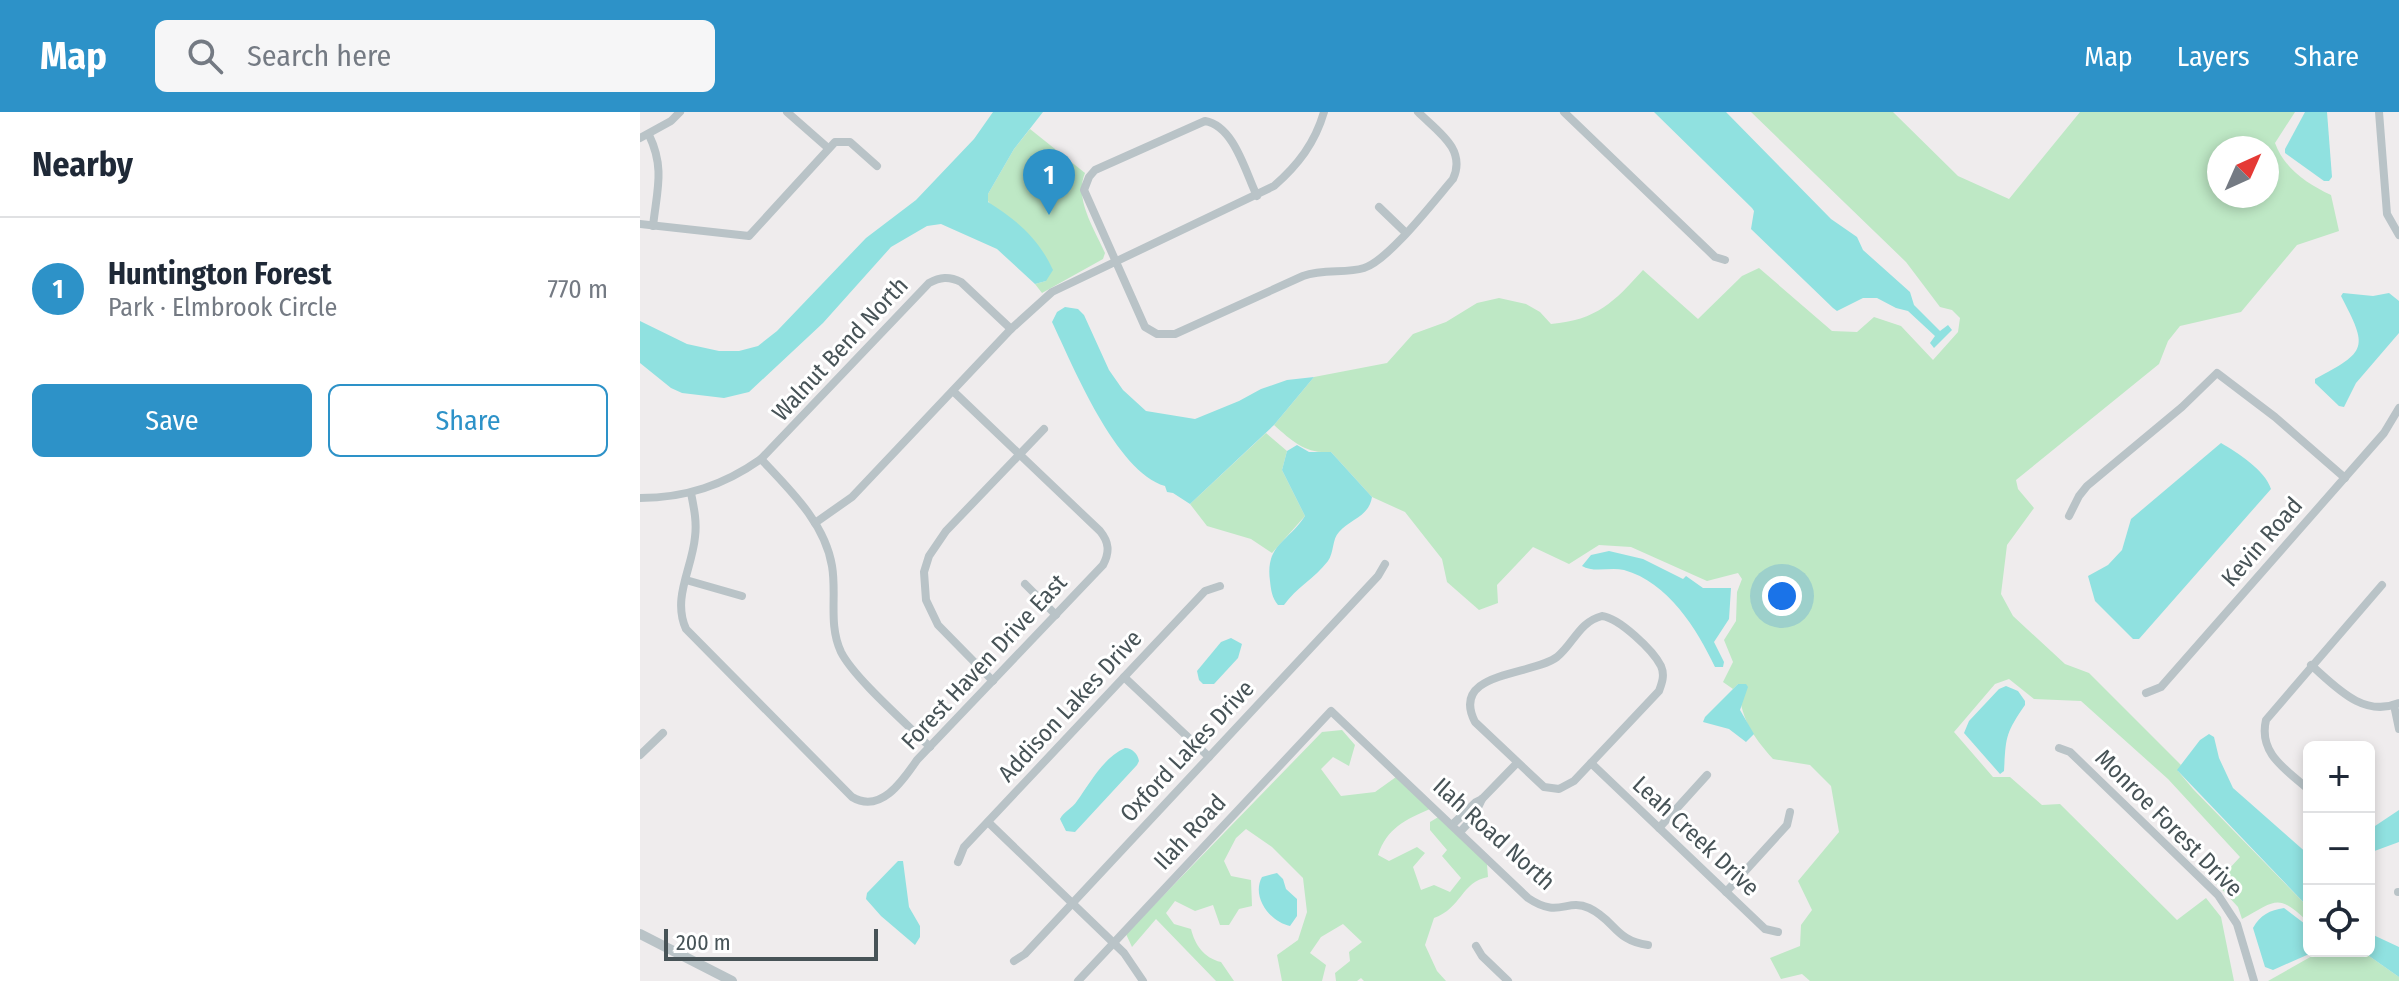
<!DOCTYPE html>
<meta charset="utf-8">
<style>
:root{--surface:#fff;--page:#f6f6f7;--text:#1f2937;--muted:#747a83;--line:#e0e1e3;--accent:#2d92c8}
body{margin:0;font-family:"Fira Sans Condensed",sans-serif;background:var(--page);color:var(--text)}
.controls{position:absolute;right:24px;bottom:24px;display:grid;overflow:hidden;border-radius:12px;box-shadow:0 4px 12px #0003}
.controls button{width:72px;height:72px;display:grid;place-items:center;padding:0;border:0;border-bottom:2px solid var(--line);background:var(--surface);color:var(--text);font:40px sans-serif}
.compass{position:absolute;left:1567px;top:24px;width:72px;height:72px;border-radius:50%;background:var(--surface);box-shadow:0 4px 12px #0003;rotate:45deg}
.scale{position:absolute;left:24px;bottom:20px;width:214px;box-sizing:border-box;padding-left:8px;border:4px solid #475357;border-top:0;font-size:22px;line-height:28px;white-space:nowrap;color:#475357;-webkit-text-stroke:6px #fff;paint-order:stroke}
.you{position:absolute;left:1142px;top:484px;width:28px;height:28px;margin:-20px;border:6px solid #fff;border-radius:50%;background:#1a73e8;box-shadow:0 0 0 12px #1a73e833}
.badge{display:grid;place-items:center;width:52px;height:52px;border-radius:50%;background:var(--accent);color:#fff;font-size:26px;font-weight:700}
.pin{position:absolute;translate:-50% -66px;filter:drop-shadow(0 2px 4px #0008)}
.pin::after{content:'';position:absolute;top:42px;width:28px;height:24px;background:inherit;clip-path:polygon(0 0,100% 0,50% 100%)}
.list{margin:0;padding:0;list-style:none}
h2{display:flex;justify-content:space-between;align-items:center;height:104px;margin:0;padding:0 32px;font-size:34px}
h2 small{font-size:26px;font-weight:400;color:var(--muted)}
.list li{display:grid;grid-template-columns:52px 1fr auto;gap:24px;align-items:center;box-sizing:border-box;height:144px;padding:0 32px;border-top:2px solid var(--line)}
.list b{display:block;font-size:30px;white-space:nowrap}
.list p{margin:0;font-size:26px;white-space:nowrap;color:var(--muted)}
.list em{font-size:26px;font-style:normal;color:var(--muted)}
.actions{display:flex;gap:16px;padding:24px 32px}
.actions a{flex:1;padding:18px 0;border:2px solid var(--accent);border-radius:12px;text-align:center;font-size:28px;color:var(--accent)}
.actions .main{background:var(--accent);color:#fff}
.icon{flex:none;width:44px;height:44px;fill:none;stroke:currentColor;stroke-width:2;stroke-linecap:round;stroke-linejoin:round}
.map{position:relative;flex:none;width:1759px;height:869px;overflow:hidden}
header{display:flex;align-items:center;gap:48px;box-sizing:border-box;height:112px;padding:0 40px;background:var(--accent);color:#fff}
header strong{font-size:38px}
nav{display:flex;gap:44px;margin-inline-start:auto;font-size:28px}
.search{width:560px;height:72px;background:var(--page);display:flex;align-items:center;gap:20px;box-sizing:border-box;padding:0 28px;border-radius:12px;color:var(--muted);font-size:30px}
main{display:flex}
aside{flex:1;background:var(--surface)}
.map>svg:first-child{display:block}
</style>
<header>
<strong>Map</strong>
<div class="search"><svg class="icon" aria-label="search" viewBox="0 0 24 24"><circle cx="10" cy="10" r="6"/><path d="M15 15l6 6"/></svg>Search here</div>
<nav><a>Map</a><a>Layers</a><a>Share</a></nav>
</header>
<main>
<aside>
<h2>Nearby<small></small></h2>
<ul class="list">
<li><span class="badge">1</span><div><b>Huntington Forest</b><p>Park · Elmbrook Circle</p></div><em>770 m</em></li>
</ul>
<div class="actions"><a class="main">Save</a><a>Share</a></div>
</aside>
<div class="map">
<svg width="1759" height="869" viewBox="0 0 1759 869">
<rect width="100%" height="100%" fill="#efeced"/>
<g fill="#bee8c5" fill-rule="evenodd">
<path d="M1111 0H1253L1318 64 1369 87 1440 0H1655L1635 31C1644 56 1667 72 1691 83L1699 119 1657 133 1601 200 1540 214 1528 229 1519 252 1376 368 1378 377 1394 396 1367 433 1361 482 1373 504 1425 552 1449 561 1541 653 1538 659 1553 677 1669 796V811C1638 781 1637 788 1602 807L1598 795 1576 771 1600 745 1528 667 1441 589 1394 587 1369 567 1355 572 1314 620 1353 665H1370L1402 693 1420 692 1537 808 1566 786 1581 805 1594 869H1170L1162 862 1141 867 1130 846 1160 834 1161 813 1172 798 1158 769 1199 720 1191 674 1170 653 1133 647C1111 622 1101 607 1098 572L1093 577 1083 570 1093 550 1084 528 1096 509 1097 480 1102 467 1098 461 1067 469 991 435 959 433 929 452 893 435 857 473 858 491 839 498 807 470 802 447 765 400 732 385 691 340C666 342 653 330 634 313L674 265 747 251 773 222 806 210 837 191 859 186 886 192 900 200 911 212C957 208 974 190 1003 158L1058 207 1102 164 1119 156 1192 219 1217 220 1234 205 1261 214 1293 248 1318 220 1320 206 1312 198 1300 195 1266 150ZM1579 36H1627V84H1579Z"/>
<path d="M390 17 445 61C434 87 454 116 465 141L463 147 402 181 395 172 406 169 348 89V82L374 37Z"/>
<path d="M626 321 647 339 642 358 665 404 632 441 611 427 567 414 550 392Z"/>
<path d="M702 618 715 633 709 654 693 645 681 657 701 684 735 680 756 665 790 697C765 708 747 716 738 743L749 749 777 735 785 741 773 755 781 778 794 773 810 780 821 766 802 744 807 738 790 718V710L800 704 847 752 848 765C821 770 822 796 794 806L785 833 797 859 806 869H724L721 866 717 869H696L695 861 710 849 709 840 722 830 703 812 681 825 670 841 686 853 682 869H642L637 843 658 828 667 800 663 766 632 735 606 717 596 726 584 749 591 764 611 768 612 794 599 797 589 813H580L573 793 555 799 535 789 526 801 534 812 551 817C555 833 564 846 581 850L594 869H576L516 807 492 835 486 822 682 620Z"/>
<path d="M1681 839H1722L1759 865V869H1628Z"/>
</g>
<g fill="#90e1e0">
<path d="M353 0H403L374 37 348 82V90C377 108 399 127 413 158L406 169 395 172 357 137 301 112 287 114 251 135 183 211 109 280 84 286 42 281 31 276 0 251V209L47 232 79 239H99L118 234 137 219 226 126 276 88 334 27Z"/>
<path d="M1014 0H1086L1191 107 1217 125 1223 138 1270 180 1274 193 1300 219 1308 213 1312 218 1294 236 1290 231 1295 224 1268 199 1256 196 1237 186H1223L1197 199 1193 196 1111 117 1114 99 1112 96Z"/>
<path d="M1665 0H1687L1692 65 1689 69H1684L1645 41V37Z"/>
<path d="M1703 181 1733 184 1749 181 1759 189V221L1716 271 1704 295 1699 294 1675 271V267C1728 239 1728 236 1701 184Z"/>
<path d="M425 195 438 197 444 203 469 258 483 278 506 299 555 307 599 289 621 277 647 268 674 265 634 313 550 392 533 381 527 380 525 374C476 360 433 254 412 210L417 200Z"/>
<path d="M1581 331C1598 341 1625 358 1631 377L1499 527H1493L1455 489 1448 464 1468 453 1482 438 1491 407Z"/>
<path d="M657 333 669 340H691L732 385C729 405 710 407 699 420 692 427 694 441 688 449 675 466 656 476 644 493H638C632 486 631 478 630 469 625 433 648 430 665 404L642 358 647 339Z"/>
<path d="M969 439 1003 447 1043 467 1046 464 1063 476H1091L1089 507 1074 530 1084 550 1083 555H1075C1057 517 1028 470 984 458 970 455 953 461 942 454L951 443Z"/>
<path d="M591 526 602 532 598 546 574 572H563L559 568 557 559 581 530Z"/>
<path d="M1098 572H1106L1108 575 1100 598 1114 622 1106 630 1089 617 1063 610 1065 605Z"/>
<path d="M1366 574 1378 579 1385 589V593C1365 622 1366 625 1364 659L1360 662 1324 621 1329 609 1359 577Z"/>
<path d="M1569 622 1574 625 1579 646 1593 676 1669 743V796L1537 658 1560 628Z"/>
<path d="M485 636C492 636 498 642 499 649L497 653 435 720 426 719 420 707C424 699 432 697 437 689 450 671 464 645 485 636Z"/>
<path d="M1759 698V730L1729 741V718Z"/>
<path d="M258 749H263L269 795 280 814V825L275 833 241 804 226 787 227 781Z"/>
<path d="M637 761 643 767 646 777 657 787V804L650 814C630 810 611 785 622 765Z"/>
<path d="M1644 796 1669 815V839H1676L1633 858 1625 855 1613 816C1620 803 1630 798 1644 796Z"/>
<path d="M1729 821 1759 835V865L1722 839H1729Z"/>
</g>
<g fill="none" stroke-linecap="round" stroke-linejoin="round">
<g stroke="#b9c3c7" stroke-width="8">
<path d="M147 0 188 36"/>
<path d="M924 0 1075 145 1085 148"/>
<path d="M1739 0 1747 102 1759 123"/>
<path d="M9 23C25 56 17 78 13 114"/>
<path d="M0 26 31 9 40 0"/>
<path d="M617 84C605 59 594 14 565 9L455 58 449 65 444 78 505 215 517 222H535L663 164C684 156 705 162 724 156 749 148 794 89 813 67 827 37 797 19 778 0"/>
<path d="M739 95 765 120"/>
<path d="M0 112 109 124 195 30H210L237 54"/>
<path d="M121 347C150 378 185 411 192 454 197 483 188 512 201 540 214 566 267 612 290 635"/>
<path d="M51 381C54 396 57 410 55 425 52 457 32 486 46 517L212 685C240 702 262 670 277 648L463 453C470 440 469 430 460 419L313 279"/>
<path d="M0 386C46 386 84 373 121 347L289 171C300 165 309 164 321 170L371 217"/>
<path d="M1429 404 1439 384 1447 374 1542 295 1577 261 1635 305 1705 366"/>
<path d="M175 411 212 385 371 217 412 180 634 74C658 53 675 31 684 0"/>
<path d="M46 468 102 484"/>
<path d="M385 472 416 503"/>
<path d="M962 504C979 506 1013 538 1021 554 1025 563 1022 571 1019 579L934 669 919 677 904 675 835 610C809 559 892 564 917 545 934 531 939 510 962 504Z"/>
<path d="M1671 553C1696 575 1723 606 1759 591"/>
<path d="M484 565 569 645"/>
<path d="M353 569 298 513 286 488 284 460 289 444 306 419 404 317"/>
<path d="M1506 581 1521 575 1744 321 1759 296"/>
<path d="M1754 593 1759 617"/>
<path d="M1419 636 1430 640 1578 783 1597 812 1614 869"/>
<path d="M0 643 23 621"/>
<path d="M951 651 1125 817 1138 820"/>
<path d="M1669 678C1647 658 1618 642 1626 608L1742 473"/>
<path d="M348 710 484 841 503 869"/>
<path d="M812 713 836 690 842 687 877 651"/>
<path d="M1019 716 1067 663"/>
<path d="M820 720 833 706 842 687"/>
<path d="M318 750 324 735 565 479 580 474"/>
<path d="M1086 780 1147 713 1150 700"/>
<path d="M1758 780H1759"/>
<path d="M836 834 842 844 868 869"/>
<path d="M374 849 385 842 738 464 745 452"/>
<path d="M438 869 691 599 888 786C919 807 926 786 949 796 975 808 975 829 1008 833"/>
</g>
<path stroke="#b9c3c7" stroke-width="10" d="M0 822 92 869"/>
</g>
<g text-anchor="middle" stroke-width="6" stroke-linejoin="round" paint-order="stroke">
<g font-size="24" fill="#475357" stroke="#fff">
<text transform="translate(200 237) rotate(-47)" y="8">Walnut Bend North</text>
<text transform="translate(1622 430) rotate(-49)" y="8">Kevin Road</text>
<text transform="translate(344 550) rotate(-47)" y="8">Forest Haven Drive East</text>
<text transform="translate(430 594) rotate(-47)" y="8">Addison Lakes Drive</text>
<text transform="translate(547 639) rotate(-47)" y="8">Oxford Lakes Drive</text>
<text transform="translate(1529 711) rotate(45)" y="8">Monroe Forest Drive</text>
<text transform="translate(550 720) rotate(-47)" y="8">Ilah Road</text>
<text transform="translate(854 722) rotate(42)" y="8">Ilah Road North</text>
<text transform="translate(1056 724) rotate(43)" y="8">Leah Creek Drive</text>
</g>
</g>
</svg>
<div class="controls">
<button>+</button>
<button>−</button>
<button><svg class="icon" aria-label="locate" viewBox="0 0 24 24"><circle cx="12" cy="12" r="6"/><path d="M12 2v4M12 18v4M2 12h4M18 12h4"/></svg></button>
</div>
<svg class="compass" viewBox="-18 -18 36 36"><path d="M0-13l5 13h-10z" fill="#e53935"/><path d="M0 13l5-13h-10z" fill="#747a83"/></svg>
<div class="scale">200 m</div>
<div class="you"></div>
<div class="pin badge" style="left:409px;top:103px">1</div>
</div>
</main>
